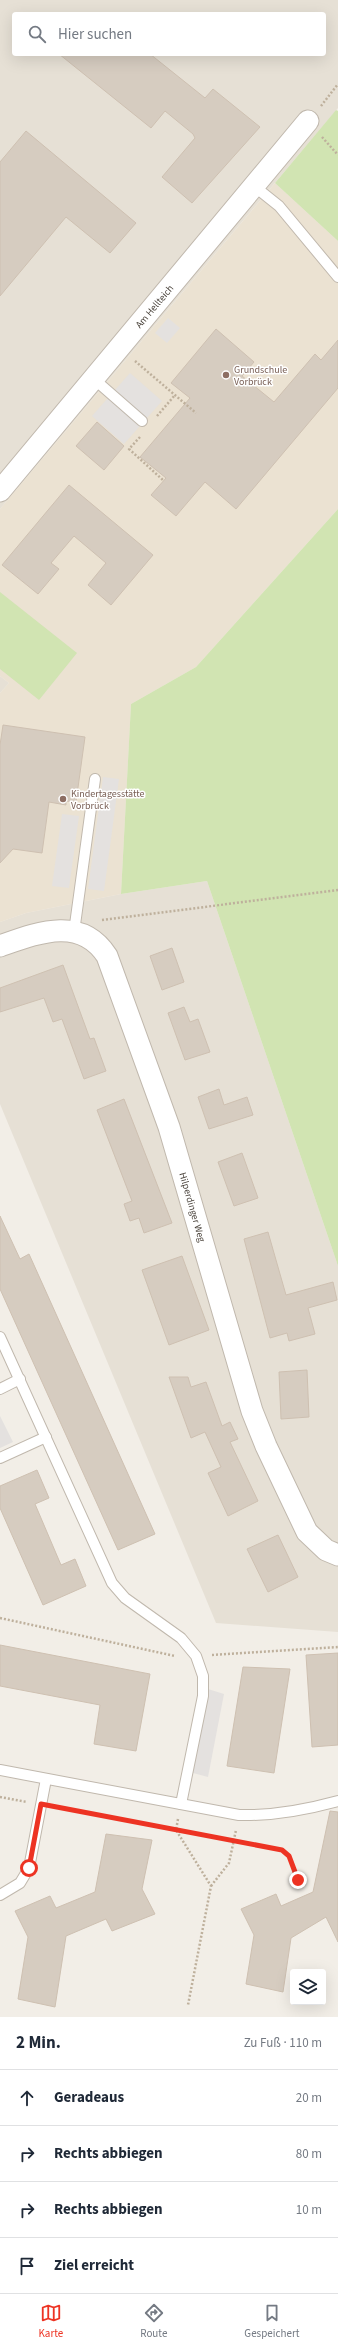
<!DOCTYPE html>
<html lang="de">
<meta charset="utf-8">
<style>
:root{--surface:#fff;--page:#f2f2f3;--text:#1f2937;--muted:#747a83;--line:#e0e1e3;--accent:#ed3323}
body{margin:0;font-family:"Source Sans 3",sans-serif;background:var(--page);color:var(--text)}
.controls{position:absolute;right:12px;bottom:12px;display:grid;overflow:hidden;border-radius:4px;box-shadow:0 4px 16px #0002}
.controls button{width:36px;height:36px;display:grid;place-items:center;padding:0;border:0;border-bottom:1px solid var(--line);background:var(--surface);color:var(--text);font:20px sans-serif}
.stop{position:absolute;width:12px;height:12px;margin:-9px;border:3px solid #ed3323;border-radius:50%;background:#fff}
.stop.end{background:#ed3323;border-color:#fff;box-shadow:0 1px 4px #0008}
.list{margin:0;padding:0;list-style:none}
h2{display:flex;justify-content:space-between;align-items:center;height:52px;margin:0;padding:0 16px;font-size:17px}
h2 small{font-size:13px;font-weight:400;color:var(--muted)}
.list li{display:grid;grid-template-columns:26px 1fr auto;gap:12px;align-items:center;box-sizing:border-box;height:56px;padding:0 16px;border-top:1px solid var(--line)}
.list b{display:block;font-size:15px;white-space:nowrap}
.list em{font-size:13px;font-style:normal;color:var(--muted)}
.icon{flex:none;width:22px;height:22px;fill:none;stroke:currentColor;stroke-width:2;stroke-linecap:round;stroke-linejoin:round}
.map{position:relative;flex:none;width:338px;height:2017px;overflow:hidden}
.search{position:absolute;background:var(--surface);box-shadow:0 4px 16px #0002;left:12px;right:12px;top:12px;height:44px;display:flex;align-items:center;gap:10px;box-sizing:border-box;padding:0 14px;border-radius:4px;color:var(--muted);font-size:15px}
.sheet{height:276px;background:var(--surface)}
nav{display:flex;justify-content:space-around;align-items:center;box-sizing:border-box;height:56px;border-top:1px solid var(--line);background:var(--surface);font-size:11px;color:var(--muted)}
nav a{display:grid;justify-items:center;gap:2px}
nav .on{color:var(--accent)}
.map>svg:first-child{display:block}
</style>
<div class="map">
<svg width="338" height="2017" viewBox="0 0 338 2017">
<rect width="100%" height="100%" fill="#f2eee7"/>
<g fill="#e6e0d5" fill-rule="evenodd">
<path d="M0 0H338V108L0 509ZM14 14H324V54H14Z"/>
<path d="M0 676 9 683 0 693Z"/>
<path d="M207 881 338 1266V1632L216 1623 0 1104V922L26 913 121 894Z"/>
</g>
<path fill="#ebe2d2" d="M275 183 338 241V509L196 667 131 704 121 894 26 913 0 922V693L9 683 0 676V509Z"/>
<g fill="#d1e4b2">
<path d="M336 110 338 111V241L275 183Z"/>
<path d="M338 509V1266L207 881 121 894 131 704 196 667Z"/>
<path d="M0 592 77 653 39 700 0 669Z"/>
</g>
<g fill="#e4e1df">
<path d="M168 318 180 328 167 343 155 333Z"/>
<path d="M130 373 162 401 124 444 92 416Z"/>
<path d="M103 777 119 779 104 891 88 889Z"/>
<path d="M62 814 79 816 69 888 52 886Z"/>
<path d="M0 1416 13 1442 0 1448Z"/>
<path d="M208 1689 224 1694 208 1777 193 1773Z"/>
</g>
<g fill="#d6ccc0" stroke="#cec0b1">
<path d="M59 54H150L205 98 213 89 260 127 192 203 162 177 195 138 193 134 165 111 151 128Z"/>
<path d="M26 131 136 223 110 253 66 217 0 296V162Z"/>
<path d="M216 329 254 362 242 376 274 402 315 354 321 360 338 340V388L236 509 205 482 176 516 151 495 166 478 140 457 190 398 171 383Z"/>
<path d="M97 422 124 446 104 470 76 446Z"/>
<path d="M69 485 153 555 111 605 88 585 106 563 74 536 51 563 59 569 38 594 2 565Z"/>
<path d="M3 725 85 737 76 802 66 801V805L49 802 42 853 13 849 0 863V745Z"/>
<path d="M172 948 184 982 162 990 150 956Z"/>
<path d="M63 965 90 1039 94 1038 106 1071 84 1079 62 1019 53 1022 44 998 0 1012V988Z"/>
<path d="M184 1007 190 1022 198 1019 210 1052 185 1060 168 1013Z"/>
<path d="M219 1089 224 1105 247 1097 253 1115 209 1129 198 1097Z"/>
<path d="M124 1099 172 1223 144 1233 139 1218 130 1221 124 1204 132 1201 97 1110Z"/>
<path d="M242 1153 258 1198 234 1206 218 1162Z"/>
<path d="M0 1216 20 1259 29 1254 155 1534 118 1550 0 1289Z"/>
<path d="M268 1232 286 1295 333 1282 337 1300 308 1308 315 1334 289 1341 287 1333 270 1338 244 1239Z"/>
<path d="M182 1256 209 1330 169 1345 142 1270Z"/>
<path d="M307 1370 309 1417 281 1419 279 1372Z"/>
<path d="M169 1377H188L191 1387 206 1382 222 1426 230 1422 238 1439 230 1442 258 1501 228 1516 208 1473 221 1467 205 1432 191 1438Z"/>
<path d="M37 1470 49 1498 35 1504 61 1565 75 1559 86 1586 43 1605 0 1508V1486Z"/>
<path d="M278 1535 298 1577 268 1592 247 1549Z"/>
<path d="M0 1645 150 1674 136 1751 94 1744 100 1705 0 1686Z"/>
<path d="M338 1653V1745L312 1747 306 1655Z"/>
<path d="M243 1667 290 1669 274 1773 227 1766Z"/>
<path d="M330 1811 338 1812V1942L326 1917 291 1938 283 1992 246 1984 254 1935 241 1909 276 1894 281 1906 313 1892Z"/>
<path d="M106 1834 152 1840 142 1889 155 1914 112 1931 106 1919 66 1936 55 2007 18 1999 28 1937 15 1911 50 1896 56 1908 95 1892Z"/>
</g>
<g fill="none" stroke-linecap="round" stroke-linejoin="round">
<g stroke="#c0b8ad" stroke-width="12">
<g id="service">
<path d="M254 186 279 206 338 277"/>
<path d="M94 379 142 421"/>
<path d="M74 932 95 779"/>
<path d="M0 1337 112 1583 125 1598 181 1638 196 1656 203 1676V1696L181 1804"/>
<path d="M0 1389 20 1379"/>
<path d="M0 1458 46 1437"/>
<path d="M0 1770 239 1815C274 1816 305 1810 338 1801"/>
<path d="M0 1895 20 1883 29 1868 46 1779"/>
</g>
</g>
<g stroke="#c0b8ad" stroke-width="23">
<g id="minor">
<path d="M0 491 308 121"/>
<path d="M0 946C37 933 81 915 107 956L169 1127 252 1411 266 1446 307 1532 326 1550 338 1555"/>
</g>
</g>
<g stroke="#beb09c" stroke-width="2.5" stroke-dasharray="2 2" stroke-linecap="butt">
<path d="M321 106 338 84"/>
<path d="M322 137 338 155"/>
<path d="M135 361 196 413"/>
<path d="M157 416 175 395"/>
<path d="M140 437 129 449 164 481"/>
<path d="M102 920 338 890"/>
<path d="M0 1618 175 1656"/>
<path d="M212 1655 338 1647"/>
<path d="M0 1797 27 1802"/>
<path d="M57 1807 282 1850 289 1856 298 1879"/>
<path d="M178 1819 176 1830 211 1886 188 2005"/>
<path d="M211 1886 229 1863 236 1830"/>
</g>
<use href="#service" stroke="#fff" stroke-width="10"/>
<use href="#minor" stroke="#fff" stroke-width="21"/>
</g>
<g fill="none" stroke-linecap="round" stroke-linejoin="round">
<path stroke="#ed3323" stroke-width="5" d="M29 1868 41 1804 282 1850 289 1856 298 1880"/>
</g>
<g fill="#8d6e63" stroke="#fff" stroke-width="1.5">
<circle cx="226" cy="375" r="4"/>
<circle cx="63" cy="799" r="4"/>
</g>
<g text-anchor="middle" stroke-width="3" stroke-linejoin="round" paint-order="stroke">
<g font-size="10" fill="#453e36" stroke="#fff">
<text transform="translate(154 306) rotate(-50)" y="4">Am Hellteich</text>
<text transform="translate(193 1207) rotate(74)" y="4">Hilperdinger Weg</text>
</g>
<g font-size="10" fill="#785e54" stroke="#fff" text-anchor="start">
<text x="234" y="373">Grundschule<tspan x="234" dy="12">Vorbrück</tspan></text>
<text x="71" y="797">Kindertagesstätte<tspan x="71" dy="12">Vorbrück</tspan></text>
</g>
</g>
</svg>
<div class="controls">
<button><svg class="icon" aria-label="layers" viewBox="0 0 24 24"><path d="M12 4l9 5-9 5-9-5zM3 14l9 5 9-5"/></svg></button>
</div>
<div class="stop" style="left:29px;top:1868px"></div>
<div class="stop end" style="left:298px;top:1880px"></div>
<div class="search"><svg class="icon" aria-label="search" viewBox="0 0 24 24"><circle cx="10" cy="10" r="6"/><path d="M15 15l6 6"/></svg>Hier suchen</div>
</div>
<section class="sheet">
<h2>2 Min.<small>Zu Fuß · 110 m</small></h2>
<ul class="list">
<li><svg class="icon" aria-label="ahead" viewBox="0 0 24 24"><path d="M12 20V5M6 11l6-6 6 6"/></svg><div><b>Geradeaus</b></div><em>20 m</em></li>
<li><svg class="icon" aria-label="right" viewBox="0 0 24 24"><path d="M7 20v-9h11M14 6l5 5-5 5"/></svg><div><b>Rechts abbiegen</b></div><em>80 m</em></li>
<li><svg class="icon" aria-label="right" viewBox="0 0 24 24"><path d="M7 20v-9h11M14 6l5 5-5 5"/></svg><div><b>Rechts abbiegen</b></div><em>10 m</em></li>
<li><svg class="icon" aria-label="arrive" viewBox="0 0 24 24"><path d="M6 21V4h12l-3 4 3 4H6"/></svg><div><b>Ziel erreicht</b></div></li>
</ul>
</section>
<nav>
<a class="on"><svg class="icon" aria-label="map" viewBox="0 0 24 24"><path d="M3 6l6-2 6 2 6-2v14l-6 2-6-2-6 2zM9 4v14M15 6v14"/></svg>Karte</a>
<a><svg class="icon" aria-label="directions" viewBox="0 0 24 24"><path d="M12 3l9 9-9 9-9-9zM9 14v-3h6M13 9l2 2-2 2"/></svg>Route</a>
<a><svg class="icon" aria-label="saved" viewBox="0 0 24 24"><path d="M7 4h10v16l-5-4-5 4z"/></svg>Gespeichert</a>
</nav>
